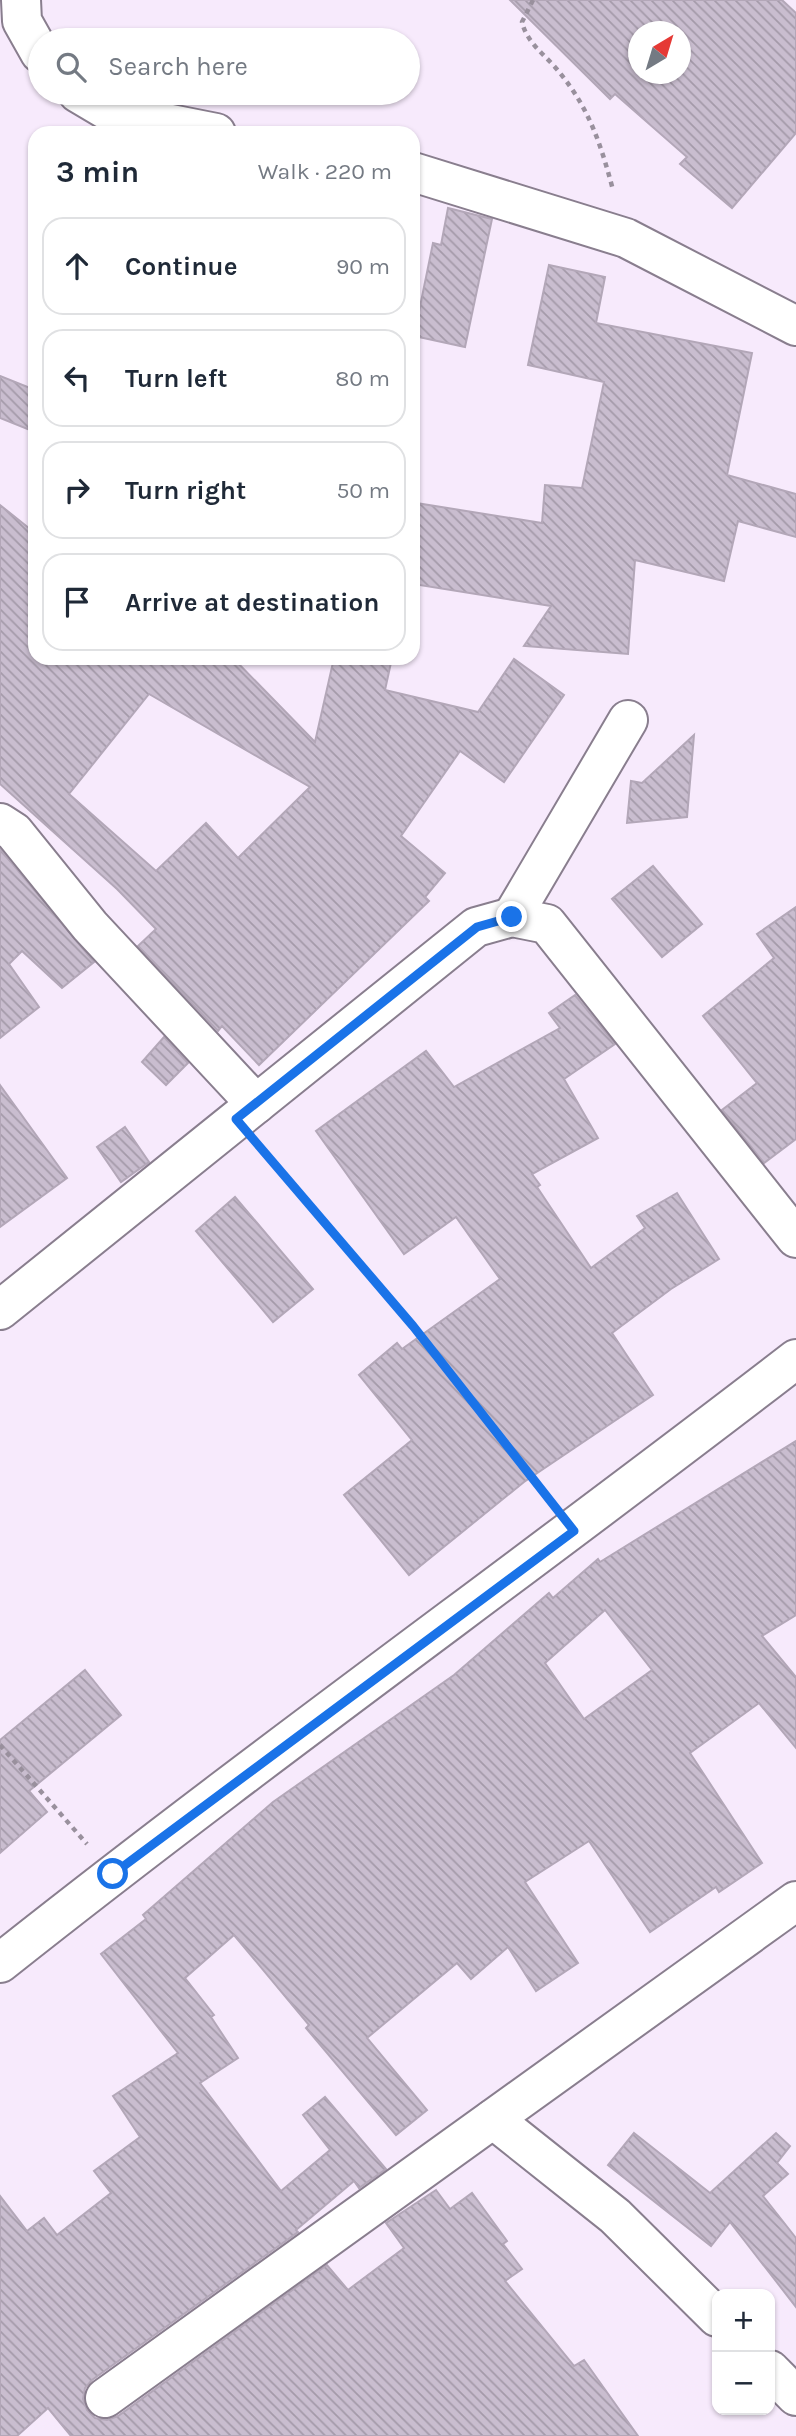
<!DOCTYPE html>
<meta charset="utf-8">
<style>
:root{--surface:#fff;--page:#f2f2f3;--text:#1f2937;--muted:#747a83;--line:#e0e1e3}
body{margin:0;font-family:Karla,sans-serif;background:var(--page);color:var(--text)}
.controls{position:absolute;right:21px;bottom:21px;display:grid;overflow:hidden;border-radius:14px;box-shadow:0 2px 5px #0004}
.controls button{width:63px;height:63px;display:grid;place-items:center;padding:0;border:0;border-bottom:2px solid var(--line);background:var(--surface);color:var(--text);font:35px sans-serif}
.compass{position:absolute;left:628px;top:21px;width:63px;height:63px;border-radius:50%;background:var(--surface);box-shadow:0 2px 5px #0004;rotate:38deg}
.stop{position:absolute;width:21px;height:21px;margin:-16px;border:5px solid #1a73e8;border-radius:50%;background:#fff}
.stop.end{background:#1a73e8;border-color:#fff;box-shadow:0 2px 7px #0008}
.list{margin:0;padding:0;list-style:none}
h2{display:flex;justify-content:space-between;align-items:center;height:91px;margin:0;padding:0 28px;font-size:30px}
h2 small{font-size:23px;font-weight:400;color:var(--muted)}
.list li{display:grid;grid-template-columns:46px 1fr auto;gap:21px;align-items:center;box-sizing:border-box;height:98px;margin:0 14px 14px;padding:0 14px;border:2px solid var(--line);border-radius:21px}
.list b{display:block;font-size:26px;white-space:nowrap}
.list em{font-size:23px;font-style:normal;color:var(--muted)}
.icon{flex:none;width:38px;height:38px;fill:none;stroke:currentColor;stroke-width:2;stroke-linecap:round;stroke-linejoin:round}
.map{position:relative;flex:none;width:796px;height:2436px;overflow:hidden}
.search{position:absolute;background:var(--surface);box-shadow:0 2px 5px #0004;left:28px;top:28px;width:392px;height:77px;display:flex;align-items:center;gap:18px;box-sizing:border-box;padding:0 24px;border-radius:38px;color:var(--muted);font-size:26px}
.panel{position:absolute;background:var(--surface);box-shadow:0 2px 5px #0004;left:28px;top:126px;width:392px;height:539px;border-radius:21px}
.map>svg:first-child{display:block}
</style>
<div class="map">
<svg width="796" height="2436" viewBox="0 0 796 2436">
<defs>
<pattern id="building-back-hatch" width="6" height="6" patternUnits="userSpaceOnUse" patternTransform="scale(1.75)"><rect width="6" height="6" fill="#c9bdcf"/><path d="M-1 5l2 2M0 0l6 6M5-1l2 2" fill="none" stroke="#a49aa9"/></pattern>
</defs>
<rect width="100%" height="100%" fill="#f7eafc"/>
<g fill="url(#building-back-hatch)" stroke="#b3a7b8" stroke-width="2" fill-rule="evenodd">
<path d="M510 0H782L796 13V133L732 208 680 164 687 157 615 94 610 99ZM639 32H681V74H639Z"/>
<path d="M448 208 492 219 465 347 414 336 433 243 441 245Z"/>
<path d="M549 265 605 277 596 323 752 353 727 475 796 494V537L738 521 724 581 635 560 628 654 524 646 551 606 413 584 416 503 542 523 545 485 582 488 604 382 528 365Z"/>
<path d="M0 376 35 390V432L0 418Z"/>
<path d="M0 505 35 533V658H233L315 742 334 658H392L385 690 478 712 514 659 564 695 504 782 460 751 401 836 445 873 425 897 429 901 259 1065 222 1026 218 1031 138 946 156 929 117 889 0 784ZM149 694 310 787 238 858 206 823 156 871 69 794Z"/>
<path d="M694 735 687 817 627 823 631 781 642 783Z"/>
<path d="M0 849 94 962 62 988 22 951 9 964 39 1007 0 1038Z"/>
<path d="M653 866 702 924 662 957 612 899Z"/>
<path d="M796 907V1139L764 1163 722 1110 757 1083 703 1016 774 958 757 934Z"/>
<path d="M575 995 615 1044 564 1079 598 1138 532 1174 540 1185 537 1187 591 1268 645 1228 637 1216 677 1193 719 1259 671 1289 612 1333 653 1395 524 1482 409 1575 344 1495 412 1440 359 1375 397 1343 402 1349 500 1279 456 1217 404 1254 316 1131 426 1051 454 1087 560 1028 549 1013Z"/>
<path d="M164 1037 188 1063 166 1085 142 1062Z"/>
<path d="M0 1085 67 1178 0 1227Z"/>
<path d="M125 1127 149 1162 121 1182 97 1147Z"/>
<path d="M235 1197 313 1289 273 1322 196 1231Z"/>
<path d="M796 1441V1615L762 1636 796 1677V1748L759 1703 690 1753 762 1863 719 1892 716 1887 650 1932 589 1841 525 1882 578 1963 536 1991 508 1947 471 1979 457 1963 367 2038 427 2110 396 2135 306 2028 309 2025 234 1935 185 1978 214 2015 211 2017 238 2058 200 2083 281 2191 330 2150 303 2115 325 2097 386 2169 359 2188 354 2181 296 2230 298 2232 92 2380 85 2388 83 2399 87 2410 95 2418 107 2420 118 2416 327 2265 348 2290 404 2248 386 2223 436 2190 450 2209 472 2193 507 2241 503 2244 522 2269 505 2281 574 2366 584 2360 638 2436H71L48 2408 17 2436H0V2196L27 2231 44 2218 57 2235 111 2193 94 2171 140 2137 113 2096 178 2053 101 1954 146 1919 143 1915 273 1802 454 1675 549 1593 553 1598 598 1559 600 1562ZM605 1610 652 1670 584 1719 545 1663Z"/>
<path d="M85 1670 121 1715 29 1791 47 1812 0 1853V1740Z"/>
<path d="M634 2133 710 2193 776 2133 790 2146 777 2163 788 2174 763 2196 796 2238V2307L730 2222 711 2246 608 2165Z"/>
</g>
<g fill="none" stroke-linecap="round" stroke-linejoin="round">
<g stroke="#897e8e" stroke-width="42">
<g id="minor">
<path d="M21 0 22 21 40 53"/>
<path d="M78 93 110 112 216 133"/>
<path d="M413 172 626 238 796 326"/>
<path d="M0 823 14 832 90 926 256 1104"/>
<path d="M512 917 628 720"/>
<path d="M0 1310 476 927 512 917 547 924 796 1238"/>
<path d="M0 1963C261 1756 532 1563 796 1359"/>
<path d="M493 2119 615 2216 717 2317"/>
<path d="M770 2370 796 2396"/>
<path d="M105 2398 796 1901"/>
</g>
</g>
<g stroke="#99909d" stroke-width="4.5" stroke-dasharray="5 5" stroke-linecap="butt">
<path d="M533 0 522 22C527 44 547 56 560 73 590 110 601 145 613 190"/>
<path d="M264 1151 413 1326 547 1497"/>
<path d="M0 1745 87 1844"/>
</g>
<use href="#minor" stroke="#fff" stroke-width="38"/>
</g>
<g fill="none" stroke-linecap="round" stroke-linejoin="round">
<path stroke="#1a73e8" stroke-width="9" d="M113 1874 574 1531 413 1326 236 1119 477 927 512 917"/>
</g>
</svg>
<div class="controls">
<button>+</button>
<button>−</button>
</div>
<svg class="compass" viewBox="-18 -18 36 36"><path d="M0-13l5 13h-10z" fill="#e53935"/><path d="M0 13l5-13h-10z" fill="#747a83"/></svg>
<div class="stop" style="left:113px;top:1874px"></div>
<div class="stop end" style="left:512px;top:917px"></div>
<div class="search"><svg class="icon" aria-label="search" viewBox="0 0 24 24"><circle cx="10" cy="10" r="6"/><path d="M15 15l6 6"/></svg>Search here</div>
<section class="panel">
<h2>3 min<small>Walk · 220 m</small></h2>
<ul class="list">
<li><svg class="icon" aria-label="ahead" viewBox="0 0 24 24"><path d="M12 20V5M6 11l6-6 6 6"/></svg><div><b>Continue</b></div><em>90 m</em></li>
<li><svg class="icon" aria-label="left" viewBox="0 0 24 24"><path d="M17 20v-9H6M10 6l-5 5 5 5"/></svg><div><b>Turn left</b></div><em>80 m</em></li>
<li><svg class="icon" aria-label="right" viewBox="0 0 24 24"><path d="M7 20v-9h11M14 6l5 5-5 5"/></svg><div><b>Turn right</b></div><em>50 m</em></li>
<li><svg class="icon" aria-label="arrive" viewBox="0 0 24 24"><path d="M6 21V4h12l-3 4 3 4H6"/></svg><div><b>Arrive at destination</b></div></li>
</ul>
</section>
</div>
